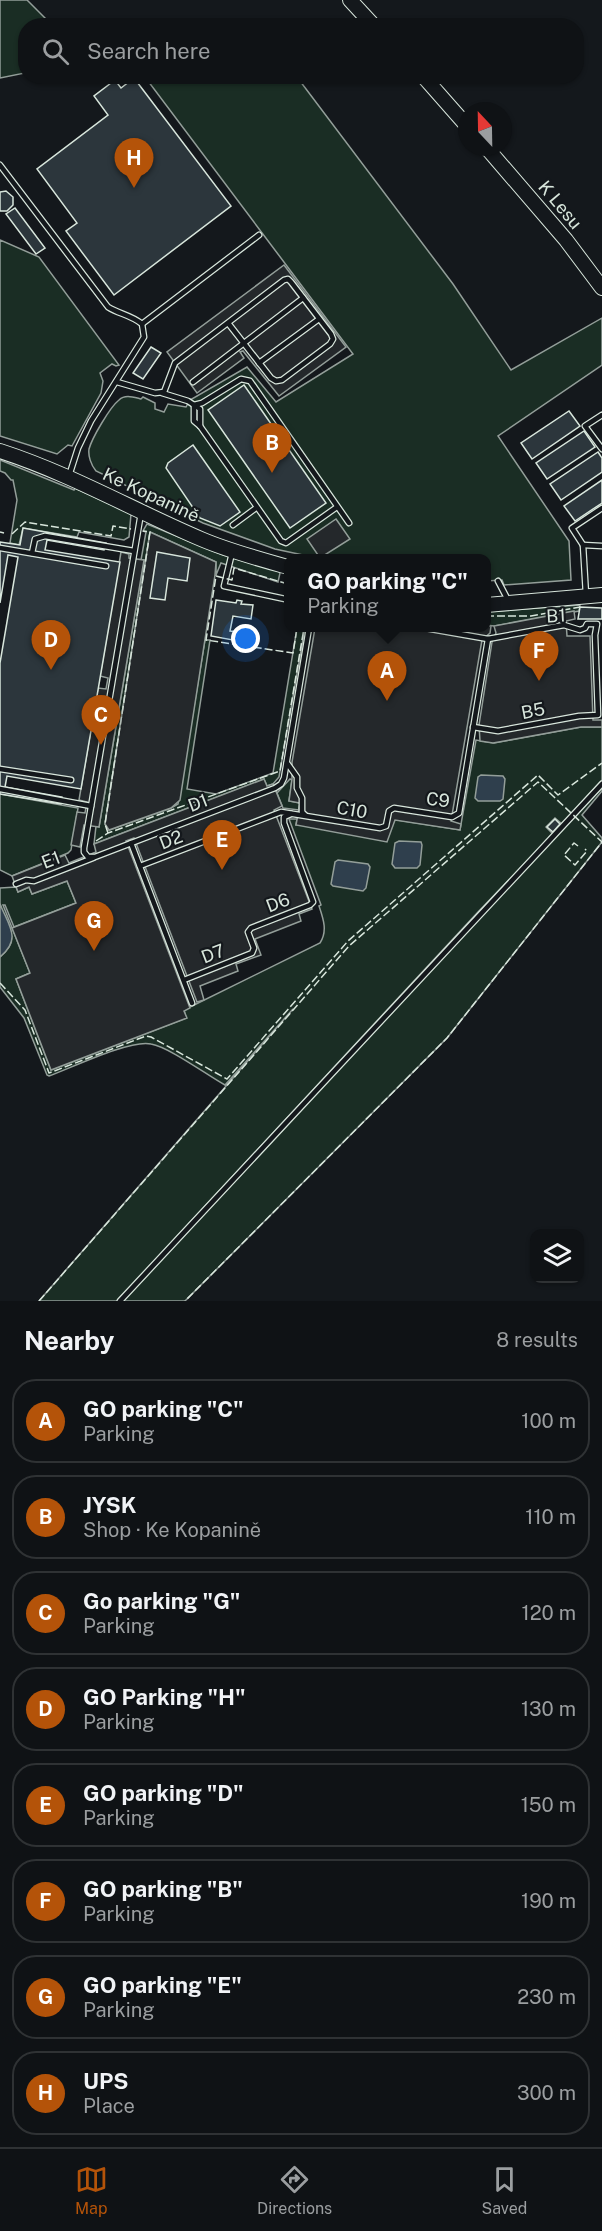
<!DOCTYPE html>
<meta charset="utf-8">
<style>
:root{--surface:#0f1215;--page:#181b1e;--text:#f1f3f6;--muted:#9b9ea0;--line:#2f3234;--accent:#b45309}
body{margin:0;font-family:"Public Sans",sans-serif;background:var(--page);color:var(--text)}
.controls{position:absolute;right:18px;bottom:18px;display:grid;overflow:hidden;border-radius:12px;box-shadow:0 2px 4px #0004}
.controls button{width:54px;height:54px;display:grid;place-items:center;padding:0;border:0;border-bottom:2px solid var(--line);background:var(--surface);color:var(--text);font:30px sans-serif}
.compass{position:absolute;left:458px;top:102px;width:54px;height:54px;border-radius:50%;background:var(--surface);box-shadow:0 2px 4px #0004;rotate:338deg}
.you{position:absolute;left:246px;top:639px;width:21px;height:21px;margin:-15px;border:4px solid #fff;border-radius:50%;background:#1a73e8;box-shadow:0 0 0 9px #1a73e833}
.badge{display:grid;place-items:center;width:39px;height:39px;border-radius:50%;background:var(--accent);color:#fff;font-size:20px;font-weight:700}
.pin{position:absolute;translate:-50% -50px;filter:drop-shadow(0 2px 3px #0008)}
.pin::after{content:'';position:absolute;top:32px;width:21px;height:18px;background:inherit;clip-path:polygon(0 0,100% 0,50% 100%)}
.popup{position:absolute;left:284px;top:554px;width:207px;height:78px;box-sizing:border-box;display:grid;place-content:center;border-radius:12px;background:var(--surface);filter:drop-shadow(0 2px 4px #0005);font-size:20px;white-space:nowrap;color:var(--muted)}
.popup b{font-size:22px;color:var(--text)}
.popup::after{content:'';position:absolute;left:50%;top:100%;margin-left:-12px;border:12px solid transparent;border-top-color:var(--surface)}
.list{margin:0;padding:0;list-style:none}
h2{display:flex;justify-content:space-between;align-items:center;height:78px;margin:0;padding:0 24px;font-size:26px}
h2 small{font-size:20px;font-weight:400;color:var(--muted)}
.list li{display:grid;grid-template-columns:39px 1fr auto;gap:18px;align-items:center;box-sizing:border-box;height:84px;margin:0 12px 12px;padding:0 12px;border:2px solid var(--line);border-radius:24px}
.list b{display:block;font-size:22px;white-space:nowrap}
.list p{margin:0;font-size:20px;white-space:nowrap;color:var(--muted)}
.list em{font-size:20px;font-style:normal;color:var(--muted)}
.icon{flex:none;width:33px;height:33px;fill:none;stroke:currentColor;stroke-width:2;stroke-linecap:round;stroke-linejoin:round}
.map{position:relative;flex:none;width:602px;height:1301px;overflow:hidden}
.search{position:absolute;background:var(--surface);box-shadow:0 2px 4px #0004;left:18px;right:18px;top:18px;height:66px;display:flex;align-items:center;gap:15px;box-sizing:border-box;padding:0 21px;border-radius:24px;color:var(--muted);font-size:22px}
.sheet{height:846px;background:var(--surface)}
nav{display:flex;justify-content:space-around;align-items:center;box-sizing:border-box;height:84px;border-top:2px solid var(--line);background:var(--surface);font-size:16px;color:var(--muted)}
nav a{display:grid;justify-items:center;gap:3px}
nav .on{color:var(--accent)}
.map>svg:first-child{display:block}
</style>
<div class="map">
<svg width="602" height="1301" viewBox="0 0 602 1301">
<rect width="100%" height="100%" fill="#14181c"/>
<g fill="#1a2d24" stroke="#939e99" stroke-width="1.5">
<path d="M0 0H27L52 25 26 26 25 73 0 78Z"/>
<path d="M145 77H297L453 284 511 370 602 318V365L498 436 569 541 571 580 504 585 502 580 486 581V558H317L275 549 203 523 96 471C91 465 88 456 89 449 92 438 110 407 119 400 125 394 133 397 141 399L143 397 155 403V409L164 412 168 404 186 407 190 400 247 367 276 402 353 354Z"/>
<path d="M0 240 39 257 119 365 116 366 112 364 100 373 103 381 101 393 72 446 68 445 57 454 0 436Z"/>
<path d="M0 460 74 490 75 488 131 514 129 537 124 540 79 532 77 537 23 528 19 545 10 543 17 500 13 480H11L5 473 0 471Z"/>
<path d="M147 524 223 555 278 571 280 573 278 582 221 563 216 575V562L150 532 105 824 109 830 171 808 178 804 205 640H210L187 789 216 794 273 773 297 628H305L279 777 273 784 267 786 264 779 94 844 96 826 99 827 144 560H141L146 532 143 531Z"/>
<path d="M580 605 579 611 494 626 486 625V612Z"/>
<path d="M581 727H602V780L562 824 555 818 546 827 553 834 478 912 117 1301H39L293 1009 225 1085C207 1075 169 1047 151 1044 131 1039 71 1068 49 1076L47 1075 24 1018 0 987V957C24 937 4 927 0 903 0 899 0 893 0 888L16 887 18 892 29 887 32 894 67 881 76 903 14 927 5 905H3L30 973 16 979 51 1070 186 1018 184 1010 320 943C328 931 323 918 319 906L321 905 289 819H297L296 825 391 819 460 830 476 740 494 743Z"/>
<path d="M290 779 292 780 289 801 300 803 299 810 283 808 277 793Z"/>
<path d="M602 787V791L582 815 602 838V842L447 1038 185 1301H123C283 1130 443 959 602 787Z"/>
<path d="M0 794 78 808 71 850 68 853 12 876 0 870Z"/>
</g>
<g fill="#24282b" stroke="#939e99" stroke-width="1.5">
<path d="M284 265 346 347 279 396 243 351 240 352 244 358 197 393 167 352Z"/>
<path d="M336 519 350 539 320 558 307 539Z"/>
<path d="M150 532 216 562 215 575 180 800 171 808 109 830 105 824Z"/>
<path d="M121 552 129 554V558L144 560 99 827 84 825 80 847 71 845 77 812 85 813 87 802 79 800 98 688 106 689 108 678 100 676Z"/>
<path d="M574 611 575 619 566 621 567 636H590L593 720H602V727H581L493 743 480 741 479 725 492 642 496 633 494 626Z"/>
<path d="M486 625 491 626 490 633 482 640 451 821 461 824 460 830 395 820 387 842 296 825 300 803 289 801 292 779V762L315 628H486Z"/>
<path d="M264 779 267 786 273 784 282 806 274 810 312 909 299 914 301 921 255 939 261 955 236 964 238 971 200 986 204 1000 197 1002 134 838 126 841 190 1008 184 1011 187 1018 51 1070 16 979 30 973 12 928 76 903 67 881 32 894 29 887 18 892 12 876 65 855 69 863 96 852 94 844Z"/>
</g>
<g fill="#2f3f4d" stroke="#939e99" stroke-width="1.5">
<path d="M481 775 503 776 505 779 503 799 500 801H478L475 798 478 777Z"/>
<path d="M399 841 421 842 422 845 420 865 417 868H395L392 864 395 843Z"/>
<path d="M338 860 368 864 370 867 366 888 363 891 333 886 331 884 335 862Z"/>
<path d="M0 904C9 926 22 939 0 957Z"/>
</g>
<g fill="#2c363c" stroke="#d8e6dc" stroke-width="1.5">
<path d="M134 78 231 206 114 295 66 231 77 223 37 169 108 115 94 96 115 80 121 88Z"/>
<path d="M6 191 13 197V205L7 211H0V192Z"/>
<path d="M15 208 45 248 36 254 6 214Z"/>
<path d="M151 347 161 353 143 379 133 373Z"/>
<path d="M244 385 326 503 290 528 208 410Z"/>
<path d="M569 411 580 426 532 459 521 443Z"/>
<path d="M584 431 595 447 547 479 536 463Z"/>
<path d="M193 445 240 512 220 526 200 518 166 468 168 463Z"/>
<path d="M598 452 602 458V472L561 500 550 484Z"/>
<path d="M602 480V503L575 521 564 506Z"/>
<path d="M23 528 106 543 104 550 47 540 45 550 120 562 81 789 7 776 5 787 62 797 61 804 0 794V663L18 557 8 555 0 603V542L20 545Z"/>
<path d="M157 552 190 558 187 581 168 578 165 600 150 598Z"/>
<path d="M216 600 236 603 237 600 242 601 241 604 253 605 251 619 233 616 230 631 240 632 238 641 211 636Z"/>
<path d="M580 607 602 608V619H578Z"/>
<path d="M555 819 560 824 553 832 547 827Z"/>
</g>
<g fill="none" stroke-linecap="round" stroke-linejoin="round">
<g stroke="#d8e6dc" stroke-width="7">
<g id="lane">
<path d="M0 165 108 307C119 314 131 315 142 324L144 337 91 421 78 448 69 476"/>
<path d="M142 324 259 235"/>
<path d="M259 363 319 319"/>
<path d="M117 382 155 393 164 392 175 363 284 280 288 279 291 282 331 334 333 339 330 344 282 380 276 381 271 378 228 323"/>
<path d="M193 382 303 298"/>
<path d="M162 393 188 401 200 409V426"/>
<path d="M194 405 202 403 241 379 250 381 349 523"/>
<path d="M194 405V421L200 426 281 541 286 543 337 507"/>
<path d="M602 415 585 426 602 449"/>
<path d="M141 513 84 848V852L88 857H95L275 788 281 784 284 778 309 628"/>
<path d="M233 525 256 508"/>
<path d="M583 545 602 546"/>
<path d="M0 548 106 566"/>
<path d="M32 553 35 539 45 536 134 551"/>
<path d="M232 553 224 586 285 599"/>
<path d="M498 581 508 600"/>
<path d="M586 595 583 545 572 528 602 508"/>
<path d="M425 628 488 639 564 625 580 630 585 628 587 624H597L595 635 598 715 579 716 498 731 473 727"/>
<path d="M287 763 297 777V788L302 798V812L305 815"/>
<path d="M0 769 71 780"/>
<path d="M0 789 91 806"/>
<path d="M131 843 192 1003"/>
<path d="M140 866 281 812 380 828 386 826 389 811 394 808 452 817 459 813 488 639"/>
<path d="M16 884 26 880 34 881 93 858"/>
<path d="M184 980 252 953 254 948 248 932 251 928 310 905 313 902 284 823V817L291 814"/>
<path d="M120 1301 602 784"/>
</g>
</g>
<g stroke="#d8e6dc" stroke-width="16">
<g id="secondary">
<path d="M350 0 374 26"/>
<path d="M423 76 467 126"/>
<path d="M486 147 566 240 602 288"/>
<path d="M0 451C71 474 133 510 201 539 229 551 259 559 288 567"/>
<path d="M486 605 602 595"/>
</g>
</g>
<use href="#lane" stroke="#14181c" stroke-width="4.5"/>
<use href="#secondary" stroke="#14181c" stroke-width="14"/>
<g stroke="#d8e6dc" stroke-width="1.5" stroke-dasharray="8 3" stroke-linecap="butt">
<path d="M0 532 4 533"/>
<path d="M12 534 25 522 111 536 113 526 131 529"/>
<path d="M288 584 234 568 232 580 216 576 206 640 293 653 297 628"/>
<path d="M486 616H531L580 607"/>
<path d="M108 833 105 824 150 532 143 531"/>
<path d="M96 841 108 833 280 771 304 628"/>
<path d="M578 846 574 843 564 855 575 865 587 851 585 849"/>
<path d="M0 983 25 1010 49 1073 146 1036 151 1037 227 1079 348 941 538 775 558 795 602 763"/>
<path d="M39 1301 349 946 538 782 602 842 447 1038 185 1301"/>
</g>
</g>
<g text-anchor="middle" stroke-width="4.5" stroke-linejoin="round" paint-order="stroke">
<g font-size="18" fill="#d8e6dc" stroke="#14181c">
<text transform="translate(560 205) rotate(50)" y="6">K Lesu</text>
<text transform="translate(151 495) rotate(25)" y="6">Ke Kopanině</text>
<text transform="translate(556 616) rotate(-3)" y="6">B1</text>
<text transform="translate(533 711) rotate(-11)" y="6">B5</text>
<text transform="translate(438 800) rotate(7)" y="6">C9</text>
<text transform="translate(198 803) rotate(-21)" y="6">D1</text>
<text transform="translate(352 810) rotate(10)" y="6">C10</text>
<text transform="translate(171 840) rotate(-21)" y="6">D2</text>
<text transform="translate(51 860) rotate(-21)" y="6">E1</text>
<text transform="translate(278 903) rotate(-21)" y="6">D6</text>
<text transform="translate(213 954) rotate(-21)" y="6">D7</text>
</g>
</g>
</svg>
<div class="controls">
<button><svg class="icon" aria-label="layers" viewBox="0 0 24 24"><path d="M12 4l9 5-9 5-9-5zM3 14l9 5 9-5"/></svg></button>
</div>
<svg class="compass" viewBox="-18 -18 36 36"><path d="M0-13l5 13h-10z" fill="#e53935"/><path d="M0 13l5-13h-10z" fill="#9b9ea0"/></svg>
<div class="you"></div>
<div class="pin badge" style="left:387px;top:701px">A</div>
<div class="popup"><b>GO parking &quot;C&quot;</b>Parking</div>
<div class="pin badge" style="left:272px;top:473px">B</div>
<div class="pin badge" style="left:101px;top:745px">C</div>
<div class="pin badge" style="left:51px;top:670px">D</div>
<div class="pin badge" style="left:222px;top:870px">E</div>
<div class="pin badge" style="left:539px;top:681px">F</div>
<div class="pin badge" style="left:94px;top:951px">G</div>
<div class="pin badge" style="left:134px;top:188px">H</div>
<div class="search"><svg class="icon" aria-label="search" viewBox="0 0 24 24"><circle cx="10" cy="10" r="6"/><path d="M15 15l6 6"/></svg>Search here</div>
</div>
<section class="sheet">
<h2>Nearby<small>8 results</small></h2>
<ul class="list">
<li><span class="badge">A</span><div><b>GO parking &quot;C&quot;</b><p>Parking</p></div><em>100 m</em></li>
<li><span class="badge">B</span><div><b>JYSK</b><p>Shop · Ke Kopanině</p></div><em>110 m</em></li>
<li><span class="badge">C</span><div><b>Go parking &quot;G&quot;</b><p>Parking</p></div><em>120 m</em></li>
<li><span class="badge">D</span><div><b>GO Parking &quot;H&quot;</b><p>Parking</p></div><em>130 m</em></li>
<li><span class="badge">E</span><div><b>GO parking &quot;D&quot;</b><p>Parking</p></div><em>150 m</em></li>
<li><span class="badge">F</span><div><b>GO parking &quot;B&quot;</b><p>Parking</p></div><em>190 m</em></li>
<li><span class="badge">G</span><div><b>GO parking &quot;E&quot;</b><p>Parking</p></div><em>230 m</em></li>
<li><span class="badge">H</span><div><b>UPS</b><p>Place</p></div><em>300 m</em></li>
</ul>
</section>
<nav>
<a class="on"><svg class="icon" aria-label="map" viewBox="0 0 24 24"><path d="M3 6l6-2 6 2 6-2v14l-6 2-6-2-6 2zM9 4v14M15 6v14"/></svg>Map</a>
<a><svg class="icon" aria-label="directions" viewBox="0 0 24 24"><path d="M12 3l9 9-9 9-9-9zM9 14v-3h6M13 9l2 2-2 2"/></svg>Directions</a>
<a><svg class="icon" aria-label="saved" viewBox="0 0 24 24"><path d="M7 4h10v16l-5-4-5 4z"/></svg>Saved</a>
</nav>
